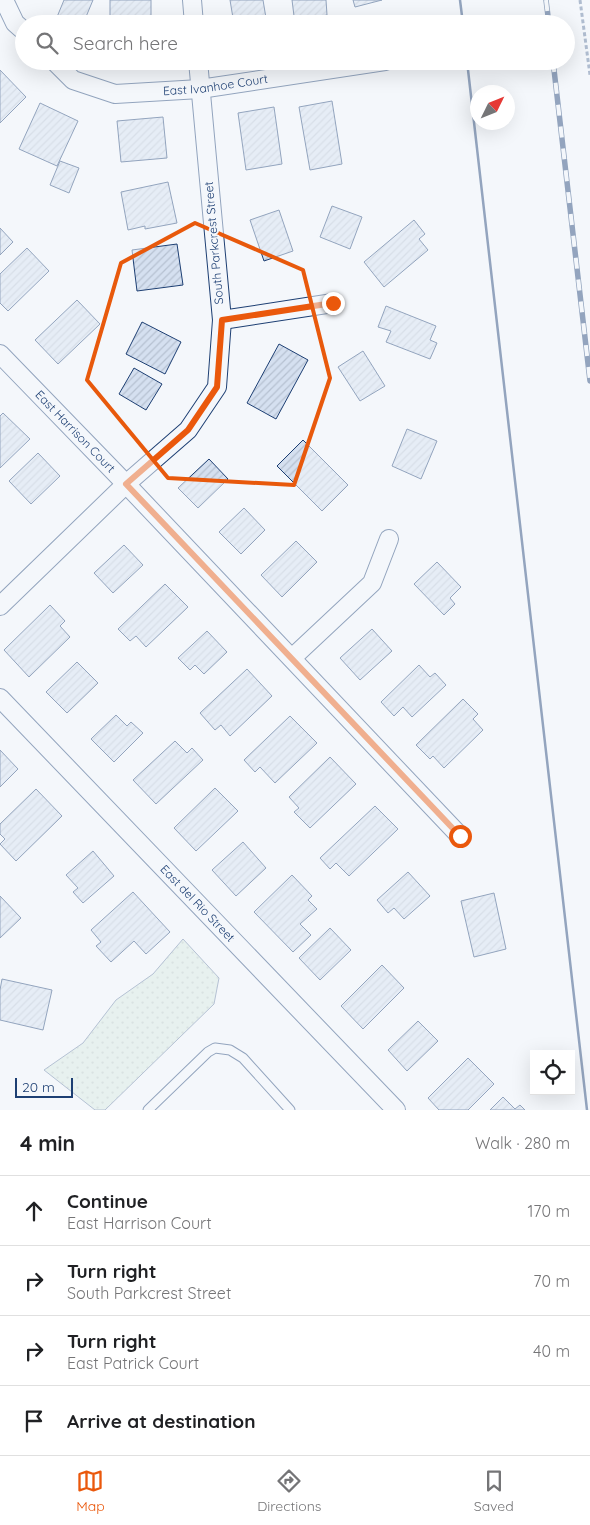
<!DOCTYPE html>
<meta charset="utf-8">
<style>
:root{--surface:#fff;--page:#f2f2f2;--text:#202124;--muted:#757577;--line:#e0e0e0;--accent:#ea580c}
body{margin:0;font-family:Quicksand,sans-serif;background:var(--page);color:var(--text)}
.controls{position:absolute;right:15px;bottom:15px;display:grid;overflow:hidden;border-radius:0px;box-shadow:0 5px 20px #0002}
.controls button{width:45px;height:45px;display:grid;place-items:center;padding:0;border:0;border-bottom:1px solid var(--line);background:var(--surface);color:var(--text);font:25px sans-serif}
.compass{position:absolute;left:470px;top:85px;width:45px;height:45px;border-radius:50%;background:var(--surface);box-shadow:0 5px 20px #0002;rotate:47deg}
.scale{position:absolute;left:15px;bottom:12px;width:58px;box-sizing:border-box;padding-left:5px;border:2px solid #1d3f73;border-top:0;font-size:14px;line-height:18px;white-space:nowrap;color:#1d3f73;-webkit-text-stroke:4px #f4f7fb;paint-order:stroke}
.stop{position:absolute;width:15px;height:15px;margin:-11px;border:4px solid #ea580c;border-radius:50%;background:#fff}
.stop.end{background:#ea580c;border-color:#fff;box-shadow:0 1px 5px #0008}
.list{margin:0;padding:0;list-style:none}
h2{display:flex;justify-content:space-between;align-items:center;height:65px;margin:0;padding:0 20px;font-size:21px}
h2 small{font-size:16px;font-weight:400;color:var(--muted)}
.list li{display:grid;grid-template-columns:32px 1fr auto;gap:15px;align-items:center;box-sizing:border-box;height:70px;padding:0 20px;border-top:1px solid var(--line)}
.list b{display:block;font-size:19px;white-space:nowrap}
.list p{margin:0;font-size:16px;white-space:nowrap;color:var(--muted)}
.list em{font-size:16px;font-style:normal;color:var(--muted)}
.icon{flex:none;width:28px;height:28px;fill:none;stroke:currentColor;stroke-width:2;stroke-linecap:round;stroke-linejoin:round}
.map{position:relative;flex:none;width:590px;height:1110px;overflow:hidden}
.search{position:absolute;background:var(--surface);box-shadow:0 5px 20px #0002;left:15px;right:15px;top:15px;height:55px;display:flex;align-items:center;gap:12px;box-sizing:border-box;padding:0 18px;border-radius:28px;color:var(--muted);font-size:19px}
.sheet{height:345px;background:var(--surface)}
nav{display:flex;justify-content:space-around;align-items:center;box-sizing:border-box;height:70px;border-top:1px solid var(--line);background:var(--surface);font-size:14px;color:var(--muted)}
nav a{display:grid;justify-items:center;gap:2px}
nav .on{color:var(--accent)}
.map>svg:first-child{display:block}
</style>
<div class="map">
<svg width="590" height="1110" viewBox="0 0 590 1110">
<defs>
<pattern id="grass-dots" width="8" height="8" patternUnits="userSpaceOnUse" patternTransform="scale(1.25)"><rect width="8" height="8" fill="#d7e8df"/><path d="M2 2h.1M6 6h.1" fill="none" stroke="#b8c8c3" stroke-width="1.8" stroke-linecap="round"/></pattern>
<pattern id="building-hatch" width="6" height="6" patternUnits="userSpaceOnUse" patternTransform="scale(1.25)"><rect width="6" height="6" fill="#d5e0f0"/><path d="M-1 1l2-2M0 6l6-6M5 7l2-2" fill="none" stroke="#b6c1d1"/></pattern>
</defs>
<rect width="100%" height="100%" fill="#f4f7fb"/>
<path fill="url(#grass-dots)" stroke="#687fa3" d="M183 939 219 978 214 1004 105 1110H95L44 1070 83 1043 116 1000 153 974Z"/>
<g fill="url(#building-hatch)" stroke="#1d3f73">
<path d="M64 0H93L83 24H72L57 17Z"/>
<rect x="110" y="0" width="41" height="24"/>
<path d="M230 0H263L267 24H234Z"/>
<path d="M292 0H326L327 15 315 17V24H295Z"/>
<path d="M353 0H382L355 7Z"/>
<path d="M0 70 26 97 0 123Z"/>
<path d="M332 101 342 164 310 170 299 107Z"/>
<path d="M40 103 78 121 57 166 19 149Z"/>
<path d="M274 107 282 164 246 170 238 113Z"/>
<path d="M163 117 167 158 121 162 117 121Z"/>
<path d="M60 161 79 168 69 193 50 185Z"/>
<path d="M168 182 177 223 145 229V226L128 230 121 192Z"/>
<path d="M332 206 362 217 350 249 320 237Z"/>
<path d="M279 210 293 251 264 261 250 220Z"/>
<path d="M414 220 425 234 419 239 428 250 384 287 364 262Z"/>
<path d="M0 228 13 242 0 255Z"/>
<path d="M177 244 183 285 137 291 132 250Z"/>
<path d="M27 248 49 271 8 311 0 303V274Z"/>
<path d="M77 300 100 324 58 364 35 340Z"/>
<path d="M386 306 436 326 430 340 437 343 430 359 386 342 391 331 378 327Z"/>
<path d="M142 322 181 342 165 374 126 354Z"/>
<path d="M279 344 308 360 276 419 247 403Z"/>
<path d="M363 351 385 386 360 401 338 367Z"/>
<path d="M134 368 162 384 146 410 119 394Z"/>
<path d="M3 413 30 439 0 468V416Z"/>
<path d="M407 429 437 441 421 479 392 466Z"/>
<path d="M303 440 348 485 322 511 277 466Z"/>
<path d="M38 453 60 476 31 504 9 481Z"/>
<path d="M209 459 228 479 198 508 178 488Z"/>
<path d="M244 508 265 530 241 554 219 532Z"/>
<path d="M296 541 317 562 282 597 261 575Z"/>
<path d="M124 545 143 565 113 593 94 573Z"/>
<path d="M437 562 461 587 450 598 455 604 444 615 414 584Z"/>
<path d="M165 584 188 607 146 647 136 636 130 641 118 629Z"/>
<path d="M50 605 65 621 60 626 70 637 29 677 4 650Z"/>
<path d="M372 629 392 651 360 680 340 658Z"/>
<path d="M207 631 227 652 204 674 195 665 190 670 178 658Z"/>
<path d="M77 662 98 683 67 713 46 692Z"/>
<path d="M419 665 430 677 435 673 446 685 412 717 403 707 394 716 381 702Z"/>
<path d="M247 669 272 696 230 736 221 725 215 730 200 713Z"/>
<path d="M463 699 478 714 473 719 483 730 444 768 433 756 430 759 416 745Z"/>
<path d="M116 715 127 726 131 722 143 733 114 762 91 739Z"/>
<path d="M290 716 317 743 275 783 260 767 255 772 244 760Z"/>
<path d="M175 741 187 753 192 748 203 760 156 804 133 780Z"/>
<path d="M0 750 18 769 0 787Z"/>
<path d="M330 757 356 784 310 828 294 812 299 808 289 797Z"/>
<path d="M215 788 238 811 196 851 174 828Z"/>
<path d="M36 789 62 816 16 861 0 844 5 839 0 834V824Z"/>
<path d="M375 806 398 829 349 876 336 863 330 869 320 858Z"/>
<path d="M243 842 266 868 236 896 212 870Z"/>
<path d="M93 851 114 876 83 903 73 892 78 888 66 875Z"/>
<path d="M408 872 430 896 404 919 394 908 388 913 377 900Z"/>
<path d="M292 875 312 896 308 900 317 909 300 924 311 935 293 952 254 912Z"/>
<path d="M133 892 170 932 146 954 134 941 111 962 96 946 101 942 91 930Z"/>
<path d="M494 893 506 949 474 957 461 901Z"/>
<path d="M0 896 21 918 0 938Z"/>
<path d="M330 928 351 950 320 980 299 958Z"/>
<path d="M382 965 404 988 363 1029 341 1006Z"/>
<path d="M2 979 52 990 43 1030 0 1020V990Z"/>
<path d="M418 1021 438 1041 407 1071 388 1050Z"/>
<path d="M468 1058 494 1084 468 1110H439L428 1098Z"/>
<path d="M503 1097 515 1109 520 1105 525 1110H490Z"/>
</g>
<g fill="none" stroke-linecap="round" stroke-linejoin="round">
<g stroke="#1d3f73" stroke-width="11">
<path id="service" d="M148 1110 208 1052 215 1048 230 1050 243 1058 290 1110"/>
</g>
<g stroke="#1d3f73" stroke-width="20">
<g id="minor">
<path d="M4 0 15 23 24 31"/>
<path d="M192 0 194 24"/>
<path id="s1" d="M54 61 73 80 115 94 200 89 385 61"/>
<path d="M222 320 333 303"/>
<path id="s2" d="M0 354 126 484 460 836"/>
<path d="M0 606 126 484 188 430 217 387 222 320 198 61"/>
<path d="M292 658 372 583 389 539"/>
<path id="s3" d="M0 698 396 1110"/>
</g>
</g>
<path stroke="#5e769c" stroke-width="3" stroke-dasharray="4 2.5" stroke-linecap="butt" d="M580 0 590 75"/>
<use href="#service" stroke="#f4f7fb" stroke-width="9"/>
<use href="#minor" stroke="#f4f7fb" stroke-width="18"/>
<g stroke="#1d3f73" stroke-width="5.5">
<g id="rail">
<path d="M546 0 549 24"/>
<path d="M553 61 590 381"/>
</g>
</g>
<use href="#rail" stroke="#f4f7fb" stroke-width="4" stroke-dasharray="11" stroke-linecap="butt"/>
<g stroke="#1d3f73" stroke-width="2.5">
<path d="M460 0 463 24"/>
<path d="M467 61 587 1110"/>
</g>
</g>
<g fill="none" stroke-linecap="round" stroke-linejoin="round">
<path stroke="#ea580c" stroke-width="6" d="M333 303 222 320 217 387 188 430 126 484 460 836"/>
</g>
<path d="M0 0H590V1110H0ZM195 223 303 270 330 378 294 485 168 478 87 380 121 263Z" fill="#f4f7fb" fill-opacity=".55" fill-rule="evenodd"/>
<path fill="none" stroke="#e8590c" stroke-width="4" stroke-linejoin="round" d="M195 223 303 270 330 378 294 485 168 478 87 380 121 263Z"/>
<g text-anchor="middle" stroke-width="4" stroke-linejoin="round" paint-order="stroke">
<g font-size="12" fill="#1d3f73" stroke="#f4f7fb">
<text dy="4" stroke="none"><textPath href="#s1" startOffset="172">East Ivanhoe Court</textPath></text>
<text transform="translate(214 243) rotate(-95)" y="4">South Parkcrest Street</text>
<text dy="4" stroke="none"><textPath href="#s2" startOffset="108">East Harrison Court</textPath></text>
<text dy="4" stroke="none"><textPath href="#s3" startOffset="285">East del Rio Street</textPath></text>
</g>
</g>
</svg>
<div class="controls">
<button><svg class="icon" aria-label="locate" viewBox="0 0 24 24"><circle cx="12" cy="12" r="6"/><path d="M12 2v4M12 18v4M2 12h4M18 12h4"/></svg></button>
</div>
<svg class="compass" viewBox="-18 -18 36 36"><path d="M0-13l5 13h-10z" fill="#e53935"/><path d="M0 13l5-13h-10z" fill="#757577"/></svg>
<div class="scale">20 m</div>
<div class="stop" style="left:460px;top:836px"></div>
<div class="stop end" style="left:333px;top:303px"></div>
<div class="search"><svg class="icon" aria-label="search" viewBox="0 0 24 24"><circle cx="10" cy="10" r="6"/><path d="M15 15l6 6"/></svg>Search here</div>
</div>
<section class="sheet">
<h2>4 min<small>Walk · 280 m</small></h2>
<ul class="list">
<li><svg class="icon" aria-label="ahead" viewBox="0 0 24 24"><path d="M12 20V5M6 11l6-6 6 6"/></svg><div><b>Continue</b><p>East Harrison Court</p></div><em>170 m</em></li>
<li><svg class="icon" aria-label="right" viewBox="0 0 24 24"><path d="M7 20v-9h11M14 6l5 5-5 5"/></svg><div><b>Turn right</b><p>South Parkcrest Street</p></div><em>70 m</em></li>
<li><svg class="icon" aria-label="right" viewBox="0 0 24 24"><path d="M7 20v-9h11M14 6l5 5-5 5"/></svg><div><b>Turn right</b><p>East Patrick Court</p></div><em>40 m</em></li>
<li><svg class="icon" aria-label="arrive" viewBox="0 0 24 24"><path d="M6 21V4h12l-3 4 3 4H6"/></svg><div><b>Arrive at destination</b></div></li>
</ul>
</section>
<nav>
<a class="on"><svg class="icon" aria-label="map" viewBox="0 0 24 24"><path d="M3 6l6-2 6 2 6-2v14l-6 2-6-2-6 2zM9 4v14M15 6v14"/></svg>Map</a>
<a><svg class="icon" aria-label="directions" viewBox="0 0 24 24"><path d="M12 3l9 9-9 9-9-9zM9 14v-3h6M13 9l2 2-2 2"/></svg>Directions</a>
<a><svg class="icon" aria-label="saved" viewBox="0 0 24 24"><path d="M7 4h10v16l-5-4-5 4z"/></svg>Saved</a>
</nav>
